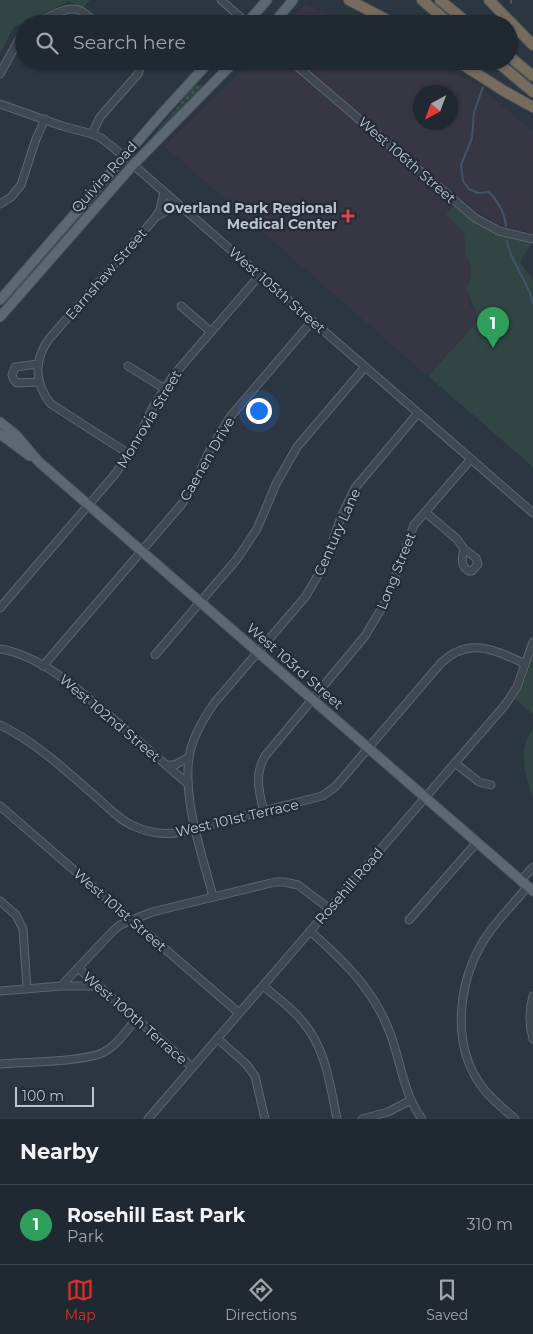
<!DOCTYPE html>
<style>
:root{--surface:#202831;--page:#2d343d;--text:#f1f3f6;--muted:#a2a6ab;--line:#3d444d;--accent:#d93025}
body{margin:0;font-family:Montserrat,sans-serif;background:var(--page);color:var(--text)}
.compass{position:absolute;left:413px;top:85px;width:45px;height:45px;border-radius:50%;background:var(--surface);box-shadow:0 1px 4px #0004;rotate:221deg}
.scale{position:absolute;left:15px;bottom:12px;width:79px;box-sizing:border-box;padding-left:5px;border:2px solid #bcc3cb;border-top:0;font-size:14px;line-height:18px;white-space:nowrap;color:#bcc3cb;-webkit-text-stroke:4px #232c37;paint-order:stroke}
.you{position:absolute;left:258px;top:410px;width:18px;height:18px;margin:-12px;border:4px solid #fff;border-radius:50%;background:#1a73e8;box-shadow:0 0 0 8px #1a73e833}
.badge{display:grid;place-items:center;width:32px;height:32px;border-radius:50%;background:var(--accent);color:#fff;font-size:16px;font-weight:700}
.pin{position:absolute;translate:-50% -41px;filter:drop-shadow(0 1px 2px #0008)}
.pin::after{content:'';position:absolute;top:26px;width:18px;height:15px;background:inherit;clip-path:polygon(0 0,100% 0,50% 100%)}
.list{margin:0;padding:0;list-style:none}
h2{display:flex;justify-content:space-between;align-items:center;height:65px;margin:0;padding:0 20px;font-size:21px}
h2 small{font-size:16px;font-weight:400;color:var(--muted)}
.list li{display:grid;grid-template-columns:32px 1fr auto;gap:15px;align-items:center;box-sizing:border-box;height:80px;padding:0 20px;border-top:1px solid var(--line)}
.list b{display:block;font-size:19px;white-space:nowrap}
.list p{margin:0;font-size:16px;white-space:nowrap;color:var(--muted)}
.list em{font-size:16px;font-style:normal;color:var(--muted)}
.icon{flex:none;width:28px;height:28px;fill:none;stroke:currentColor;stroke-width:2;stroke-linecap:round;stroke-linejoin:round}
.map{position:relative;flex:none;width:533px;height:1119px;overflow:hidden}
.search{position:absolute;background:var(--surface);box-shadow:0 1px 4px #0004;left:15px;right:15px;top:15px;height:55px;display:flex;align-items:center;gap:12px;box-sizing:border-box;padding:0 18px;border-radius:28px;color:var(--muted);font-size:19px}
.sheet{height:145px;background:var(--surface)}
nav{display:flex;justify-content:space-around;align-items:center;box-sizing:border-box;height:70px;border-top:1px solid var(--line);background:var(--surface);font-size:14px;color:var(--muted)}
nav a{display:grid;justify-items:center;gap:2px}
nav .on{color:var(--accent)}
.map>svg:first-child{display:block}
</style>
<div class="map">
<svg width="533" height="1119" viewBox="0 0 533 1119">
<defs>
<pattern id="grass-dots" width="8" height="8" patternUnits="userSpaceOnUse" patternTransform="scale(1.25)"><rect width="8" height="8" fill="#304544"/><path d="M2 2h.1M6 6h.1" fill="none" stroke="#4c5e5e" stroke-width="1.8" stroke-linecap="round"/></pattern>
</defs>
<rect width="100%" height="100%" fill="#2b3641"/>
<g fill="#373643" fill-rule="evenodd">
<path d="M305 4 336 18 348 24H285Z"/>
<path d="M251 61H428L471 81 533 131V234L495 223 461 198 449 209 450 211 447 214 464 232 465 253 471 266V278L467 284 468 292 470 305 480 320 435 369 429 373H424L164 146ZM420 92H450V122H420Z"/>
</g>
<g fill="url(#grass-dots)">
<path d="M203 84 202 88 144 149 142 148 175 110 191 87Z"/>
<path d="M91 203 92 204 84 216 4 308 3 307 9 297Z"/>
</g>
<g fill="#304544">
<path d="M0 0H90L83 8 69 1 13 28 0 54Z"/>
<path d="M452 207H455C484 231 496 236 532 243L520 262 533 280V467L428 376 479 320 466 288 471 278V266L465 253 464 232 446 214Z"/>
<path d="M533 657V714L515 699 526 677Z"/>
<path d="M533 729V798C525 777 517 748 533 729Z"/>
</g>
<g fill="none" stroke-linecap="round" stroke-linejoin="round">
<g stroke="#425468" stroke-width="2">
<path d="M511 3V0"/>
<path d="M483 87 474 112 472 138 461 165 463 181 469 189 478 193 489 192C499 203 504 211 506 226"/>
<path d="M507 241C511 264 528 280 533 303"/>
</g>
<g stroke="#5d656f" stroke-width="9">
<g id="minor">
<path d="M221 0 248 24"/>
<path d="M35 24C47 18 68 4 81 11 87 14 92 19 97 24"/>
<path d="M291 61 475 218 499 231 533 239"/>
<path d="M0 74 24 30"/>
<path d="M0 104 62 126 92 134 101 138 115 149 533 513"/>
<path d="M92 134 100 117 138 74 141 65 139 61"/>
<path d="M0 204 11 197 21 185 36 139 45 119"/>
<path d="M158 216 169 209 181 208"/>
<path d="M181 306 211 332"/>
<path d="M38 364 15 367 12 375 14 380 17 383 39 382"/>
<path d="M128 366 165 389"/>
<path d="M129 454 51 404C35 384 33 361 49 339L155 218 160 210 164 192"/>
<path d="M425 512 457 539 464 549 476 558 478 564 472 571H469C460 566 462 558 464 549"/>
<path d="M0 608 116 473 136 443 153 407 173 376 260 275"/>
<path d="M0 649C44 656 86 696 119 724 142 744 165 764 188 784"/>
<path d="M155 655 237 559 257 529 276 484 297 447 365 367"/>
<path d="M43 666 181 505 191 490 211 448 230 417 312 321"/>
<path d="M0 725C36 742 65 770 95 796 107 806 119 820 134 826 150 834 165 835 182 832L322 796 335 787 441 663C469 636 495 650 525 664"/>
<path d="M455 763 479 782 491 785"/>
<path d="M166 765H175L189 757"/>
<path d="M0 806 239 1013"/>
<path d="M264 812C259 792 254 775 265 756L365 636 386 601 414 525 471 459"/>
<path d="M521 880 533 867"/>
<path d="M213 897C202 853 183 802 189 757 192 737 203 719 215 702L306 596 325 563 341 517 355 488 418 413"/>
<path d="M0 901 16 915 23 929 27 989"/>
<path d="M409 920 477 842"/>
<path d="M310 931C344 961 374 990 390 1033 401 1062 403 1093 422 1119"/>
<path d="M78 968 192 1067"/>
<path d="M61 986H98"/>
<path d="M263 986C277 997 292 1008 303 1022 326 1049 330 1085 337 1119"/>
<path d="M0 991 61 986 113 931 120 925 152 912 275 882H284L298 885 330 909"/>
<path d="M533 996C529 1010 529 1025 533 1039"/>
<path d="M218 1039 246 1064 255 1076 265 1119"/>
<path d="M0 1064C24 1062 85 1062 104 1052 117 1045 127 1030 136 1019"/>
<path d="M148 1119 505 705 517 687 533 642"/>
<path d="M362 1119 388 1112 411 1100"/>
<path d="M515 1119C503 1108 489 1098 480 1084 452 1044 458 986 481 945 492 925 509 909 524 891L526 885"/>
</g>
</g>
<g stroke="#4b535e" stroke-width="11">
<g id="major">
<path d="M246 24 267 0"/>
<path d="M273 24 293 0"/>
<path d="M0 300 164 111 210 61"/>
<path d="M0 317 133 165 235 61"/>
<path d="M0 422 16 435 39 462 533 891"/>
<path d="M0 434 30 456"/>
</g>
</g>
<g stroke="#49525c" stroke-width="12">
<g id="highway">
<path d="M349 0 395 24"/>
<path d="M422 0 450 24"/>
<path d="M440 0 469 24"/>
<path d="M489 0 533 45"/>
<path d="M509 56 533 76"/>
<path d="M457 61 504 91 533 107"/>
<path d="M496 61 533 92"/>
</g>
</g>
<use href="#minor" stroke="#3f4751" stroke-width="7"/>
<use href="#major" stroke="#5d6771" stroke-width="9"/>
<use href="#highway" stroke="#766b5d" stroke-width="10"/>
</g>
<path fill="#e0444e" stroke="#232c37" stroke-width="2" d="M345.5 208.5h5v5h5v5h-5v5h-5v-5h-5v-5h5z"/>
<g text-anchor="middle" stroke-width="4.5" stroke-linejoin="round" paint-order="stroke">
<g font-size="14" fill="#bcc3cb" stroke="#232c37">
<text transform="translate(407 160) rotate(41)" y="5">West 106th Street</text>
<text transform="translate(104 177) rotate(-48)" y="5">Quivira Road</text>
<text transform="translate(106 274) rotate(-49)" y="5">Earnshaw Street</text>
<text transform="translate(277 290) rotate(41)" y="5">West 105th Street</text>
<text transform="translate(149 419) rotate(-59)" y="5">Monrovia Street</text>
<text transform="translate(207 459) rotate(-60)" y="5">Caenen Drive</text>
<text transform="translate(337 532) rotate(-66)" y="5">Century Lane</text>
<text transform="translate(396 571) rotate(-68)" y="5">Long Street</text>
<text transform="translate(295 666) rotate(41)" y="5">West 103rd Street</text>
<text transform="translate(110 718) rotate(40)" y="5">West 102nd Street</text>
<text transform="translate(237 818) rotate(-13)" y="5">West 101st Terrace</text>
<text transform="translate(349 886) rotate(-49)" y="5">Rosehill Road</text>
<text transform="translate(120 910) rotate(41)" y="5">West 101st Street</text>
<text transform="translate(135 1018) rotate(41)" y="5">West 100th Terrace</text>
</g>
<g font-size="14" font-weight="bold" fill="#bcc3cb" stroke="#232c37" text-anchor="end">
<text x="337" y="213">Overland Park Regional<tspan x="337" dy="16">Medical Center</tspan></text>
</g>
</g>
</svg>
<svg class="compass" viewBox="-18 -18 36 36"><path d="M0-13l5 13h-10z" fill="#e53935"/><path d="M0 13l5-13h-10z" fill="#a2a6ab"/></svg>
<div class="scale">100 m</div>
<div class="you"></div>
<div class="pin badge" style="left:493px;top:348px;background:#2e9e5b">1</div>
<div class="search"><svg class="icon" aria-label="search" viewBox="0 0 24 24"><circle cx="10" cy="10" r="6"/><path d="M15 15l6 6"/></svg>Search here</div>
</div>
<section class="sheet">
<h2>Nearby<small></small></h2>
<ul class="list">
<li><span class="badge" style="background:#2e9e5b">1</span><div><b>Rosehill East Park</b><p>Park</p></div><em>310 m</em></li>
</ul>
</section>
<nav>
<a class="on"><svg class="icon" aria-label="map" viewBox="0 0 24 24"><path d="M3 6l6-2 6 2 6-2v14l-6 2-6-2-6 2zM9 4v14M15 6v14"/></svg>Map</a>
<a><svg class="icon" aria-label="directions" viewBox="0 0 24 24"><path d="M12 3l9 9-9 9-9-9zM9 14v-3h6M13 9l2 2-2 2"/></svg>Directions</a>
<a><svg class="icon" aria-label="saved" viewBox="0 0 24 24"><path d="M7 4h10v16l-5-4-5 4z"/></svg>Saved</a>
</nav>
